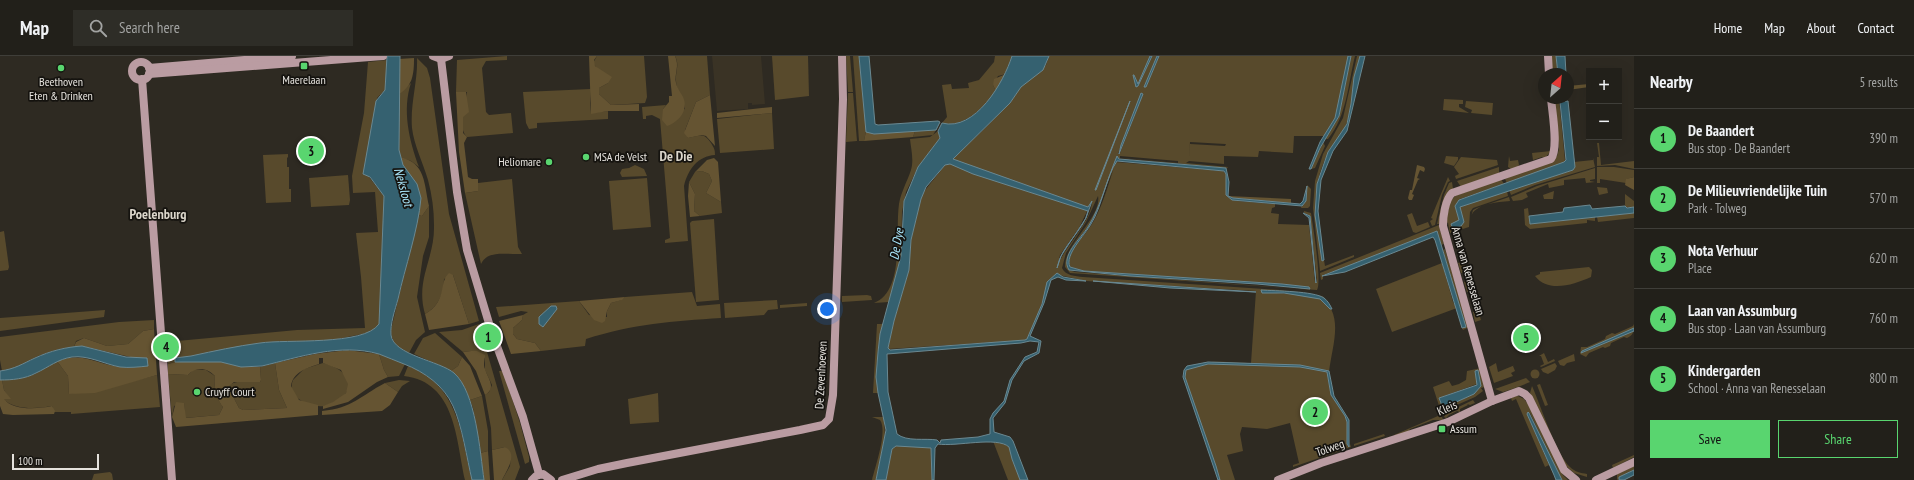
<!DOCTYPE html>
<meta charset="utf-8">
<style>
:root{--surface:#22201a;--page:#2e2d27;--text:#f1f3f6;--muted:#a2a3a2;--line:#3f3e39;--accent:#59d56f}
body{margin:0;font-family:"PT Sans Narrow",sans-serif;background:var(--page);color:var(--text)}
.controls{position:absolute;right:12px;top:12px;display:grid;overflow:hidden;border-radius:0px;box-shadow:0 4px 16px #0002}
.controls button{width:36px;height:36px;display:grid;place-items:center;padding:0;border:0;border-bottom:1px solid var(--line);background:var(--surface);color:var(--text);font:20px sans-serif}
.compass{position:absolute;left:1538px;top:12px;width:36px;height:36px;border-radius:50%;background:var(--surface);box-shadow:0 4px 16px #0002;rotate:27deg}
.scale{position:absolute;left:12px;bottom:10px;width:87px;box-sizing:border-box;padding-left:4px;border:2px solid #e5e2dd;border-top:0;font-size:11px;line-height:14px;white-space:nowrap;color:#e5e2dd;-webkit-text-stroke:3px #15130f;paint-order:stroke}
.you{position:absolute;left:827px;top:253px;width:14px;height:14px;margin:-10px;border:3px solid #fff;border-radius:50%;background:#1a73e8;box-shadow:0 0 0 6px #1a73e833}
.badge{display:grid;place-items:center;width:26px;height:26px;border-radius:50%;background:var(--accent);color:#111;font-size:13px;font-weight:700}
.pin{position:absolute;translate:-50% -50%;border:2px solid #fff;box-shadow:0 1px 4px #0006}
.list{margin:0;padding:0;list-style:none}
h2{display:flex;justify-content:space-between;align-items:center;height:52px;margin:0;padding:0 16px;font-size:17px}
h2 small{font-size:13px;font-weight:400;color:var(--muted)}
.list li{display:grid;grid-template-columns:26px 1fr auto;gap:12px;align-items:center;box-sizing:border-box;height:60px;padding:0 16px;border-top:1px solid var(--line)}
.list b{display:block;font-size:15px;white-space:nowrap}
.list p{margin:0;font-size:13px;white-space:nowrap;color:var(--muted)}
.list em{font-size:13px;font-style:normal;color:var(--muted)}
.actions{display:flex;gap:8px;padding:12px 16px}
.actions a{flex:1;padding:9px 0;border:1px solid var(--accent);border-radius:0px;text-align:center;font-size:14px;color:var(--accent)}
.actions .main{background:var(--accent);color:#111}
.icon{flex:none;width:22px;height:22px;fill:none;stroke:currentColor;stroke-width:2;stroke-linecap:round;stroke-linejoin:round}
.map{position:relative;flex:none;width:1634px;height:424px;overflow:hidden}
header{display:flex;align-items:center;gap:24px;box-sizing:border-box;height:56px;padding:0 20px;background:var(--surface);border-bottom:1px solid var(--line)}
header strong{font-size:19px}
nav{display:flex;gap:22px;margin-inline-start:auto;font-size:14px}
.search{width:280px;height:36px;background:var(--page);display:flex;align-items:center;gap:10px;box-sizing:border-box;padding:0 14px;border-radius:0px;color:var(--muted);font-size:15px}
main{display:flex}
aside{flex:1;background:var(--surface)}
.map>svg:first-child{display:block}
</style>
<header>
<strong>Map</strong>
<div class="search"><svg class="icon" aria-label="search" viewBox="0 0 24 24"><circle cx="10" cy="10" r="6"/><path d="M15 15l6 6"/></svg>Search here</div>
<nav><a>Home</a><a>Map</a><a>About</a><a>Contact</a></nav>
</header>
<main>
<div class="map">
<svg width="1634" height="424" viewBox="0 0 1634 424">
<rect width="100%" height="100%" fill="#2e2a22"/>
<path fill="#3a3325" d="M712 0H761L765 48 752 49V47H748V53L717 55Z"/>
<g fill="#584a2c" fill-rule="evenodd">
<path d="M507 0V4L486 5 482 12 486 56 489 59 511 57 513 77 467 81C457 71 465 50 467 36H456L457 4Z"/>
<path d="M597 0H644L647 41 645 47 611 49 599 38V32L608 27 593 7Z"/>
<path d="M675 0H707L710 39 696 46 685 74 688 82C701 80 703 76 711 87 714 92 715 93 715 99 698 100 688 113 684 130L688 185 665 187V184L670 182 660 63 652 59 646 60V63H643L642 51 666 49 663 53V59L685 53C684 41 676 35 676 25 675 16 680 9 675 0Z"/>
<path d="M772 0H808L809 40 775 44Z"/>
<path d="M846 0H850L853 36H848Z"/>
<path d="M853 0H859L866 75 864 85H859Z"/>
<path d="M995 0H1012L1006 18 998 20 993 29 996 35C985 51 963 73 942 67L947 61 942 29 951 28 952 33 969 32 968 27 979 24 994 6Z"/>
<path d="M1049 0H1150L1138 30 1152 0H1157L1146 31 1159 0H1349V4L1351 0H1355C1348 28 1347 60 1328 83H1325L1339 60 1346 15 1337 61 1325 80H1294L1293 97 1259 95 1258 101 1224 100V108L1189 105 1186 107 1228 111 1227 112 1118 102 1095 158 1088 171 1075 187 1067 206 1069 214 1075 216 1302 233 1282 228 1084 215 1070 211C1064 199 1081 183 1088 174 1102 155 1108 128 1116 106L1223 115 1226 118V139L1238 145 1275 148V151L1272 152 1271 157 1279 158 1278 168 1309 169 1315 226H1317L1310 160 1304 157V155L1311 157C1313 170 1322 226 1317 234L1070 217 1065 211C1064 188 1102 161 1098 140L1086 166 1066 197 1062 212C1066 220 1075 220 1083 221L1280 234 1322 240 1325 242 1318 240C1346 256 1332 289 1329 316L1327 317 1331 339 1345 360 1347 366V388L1348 391 1350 388 1351 391 1293 411V409L1299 407 1290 367 1267 373 1242 371 1240 378 1243 395 1227 399 1235 424H1219L1185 326 1184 315C1199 301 1232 307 1251 307L1256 235 1086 225 1059 219 1055 220 1049 227 1030 281 1032 282 1028 284 888 293 894 265 909 214 911 184 922 138 945 109 982 75 1010 47 1021 31 1046 9ZM1142 37 1143 38 1120 97 1118 98ZM1190 86 1225 88H1226L1225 90 1190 88 1189 103ZM1120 100 1178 105V107L1120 102ZM1092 145C1092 164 1066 190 1058 208L1060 199 1079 172ZM1276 235 1315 239 1276 237Z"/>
<path d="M1357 0H1360C1353 23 1354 46 1346 69 1343 80 1332 87 1328 97 1306 141 1319 171 1325 210L1354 199V201L1320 215 1313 152 1315 125 1323 98 1343 62Z"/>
<path d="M1551 0H1556L1558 18H1552Z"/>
<path d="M417 2 427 12 430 22 449 158 479 265 469 268 453 219 444 223C444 238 438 251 425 258 415 223 435 203 434 169 434 154 432 139 428 124 423 107 414 89 412 72 410 48 418 25 417 2Z"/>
<path d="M387 4 385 34 377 42 369 121 384 140 380 259 379 268 376 273 367 277 338 283 313 286 259 287 191 300 175 302V306L168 308 166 286 297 274 365 272 361 221 356 177 378 176 375 136 353 137 352 120 364 57 368 6Z"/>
<path d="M411 27C402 54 409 84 419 111L411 105 400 101 399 94V38Z"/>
<path d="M591 33 590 47 591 57 608 55V63L537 67V72L529 73 526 67 523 36Z"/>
<path d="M848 37H853L857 85 846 86Z"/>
<path d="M1444 43 1463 44V48H1459V51L1469 57 1443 54Z"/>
<path d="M1559 43 1565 105 1563 107 1507 127 1505 123 1557 100 1559 93 1555 49Z"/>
<path d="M1466 45 1493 47 1492 59 1471 57 1472 54 1465 51Z"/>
<path d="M772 57 774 93 720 97 717 63Z"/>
<path d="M932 73 936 74 933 79 913 81 915 75Z"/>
<path d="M938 75 940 82 918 111 906 136 902 156 901 200 889 246 874 247C905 235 895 175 899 148 901 136 907 126 911 114 914 104 911 93 910 83L930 81Z"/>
<path d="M1323 86 1325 90 1315 112 1311 113Z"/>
<path d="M1597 87H1599L1601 109 1634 105V113L1615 109 1597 110V101H1599Z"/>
<path d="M1551 95 1545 102 1542 101 1533 104 1532 97Z"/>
<path d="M288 98V101L287 102V111H289V133H291V146L266 147 263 99Z"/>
<path d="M1446 100 1458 101V104L1454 110 1444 107Z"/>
<path d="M1509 100 1510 105 1518 104 1519 109 1517 112 1511 113 1508 111Z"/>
<path d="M1461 101 1497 104 1498 109 1456 123 1455 120 1459 118 1454 111Z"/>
<path d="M1593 102 1595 111 1535 129 1511 139 1509 134 1573 114 1574 106 1593 104Z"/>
<path d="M635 109 644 113 647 120 622 121 620 117 622 113 629 112Z"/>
<path d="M1499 111V118L1461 131 1457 125Z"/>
<path d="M1597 111H1614L1634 114V121L1627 123 1626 127 1600 123V127H1597Z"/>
<path d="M1595 112V123L1590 124V125L1595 126 1586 127 1585 122 1564 124V129L1549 132 1548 128 1526 137 1528 141 1522 144 1513 145 1511 141 1537 130Z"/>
<path d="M702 115 709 118 712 125 706 137 721 146 722 157 700 160 694 155 695 138 689 126 695 116Z"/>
<path d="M348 119 350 144 349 149 311 151 309 122Z"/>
<path d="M1448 121 1450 125 1448 126 1442 139 1435 169 1432 170 1430 165 1433 163 1431 162Z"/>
<path d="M647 122 651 171 613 174 609 125Z"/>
<path d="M512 123 518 191 522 198C508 199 488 193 481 208L465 137 478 135V127Z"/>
<path d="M1501 123 1504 128 1460 143 1455 150 1459 164 1457 166 1463 164 1460 151 1507 135 1508 140 1473 152 1470 156 1469 171 1450 177 1448 167 1446 166 1450 146 1455 140Z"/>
<path d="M1452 126 1453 133 1439 168H1437L1444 139 1449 127Z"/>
<path d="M1307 129 1311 133 1310 150 1308 152H1301L1307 137Z"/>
<path d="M1597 131 1607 132 1608 137 1599 139Z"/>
<path d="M1554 135 1553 143H1544L1543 139Z"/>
<path d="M1625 138 1634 145V151H1625Z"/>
<path d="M1509 141 1510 145C1498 146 1474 148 1471 161L1473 154 1477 152Z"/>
<path d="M429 150V181L423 200 417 241 425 276 416 284 409 297C398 293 391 286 391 274L418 159 422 160Z"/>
<path d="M1528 152 1530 168 1595 161V165L1587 164V167L1530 173 1525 169 1524 153Z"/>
<path d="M1412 157 1417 170 1428 166 1430 171 1416 177 1413 176 1407 159Z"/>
<path d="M1634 157V162L1598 166 1597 161Z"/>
<path d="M714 163 719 244 696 246 690 167 692 165Z"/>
<path d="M1439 169 1444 188 1441 189 1437 175 1355 208 1323 219V223L1321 224 1320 217Z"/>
<path d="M4 175 9 211 8 214 0 215V176Z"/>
<path d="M1445 193 1469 271 1463 274 1462 272 1465 271 1443 194Z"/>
<path d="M1464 206 1467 216 1461 217 1458 207Z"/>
<path d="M1442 207 1453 246 1457 252 1392 276 1376 233Z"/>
<path d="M1589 211 1592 214 1591 221C1573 229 1548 237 1535 220L1540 218V216Z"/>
<path d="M1469 224 1472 234 1467 236 1464 226Z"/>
<path d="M692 236 697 250 720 248 721 262C673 265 633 268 586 283L585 290 541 295 535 287 517 283 513 278V272L522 264 523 259 528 256 521 255 499 261 496 251 579 245 589 259 607 261V255L611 247 621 244 625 241Z"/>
<path d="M867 239 871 240 872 244 842 246V240Z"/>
<path d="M777 244 778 253 768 254 764 259 725 262 724 247Z"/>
<path d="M807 247V250L780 252V249Z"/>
<path d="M105 254 104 261 0 275V262Z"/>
<path d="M1478 254 1481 264 1475 266 1473 256Z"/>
<path d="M154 264V273L143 275 128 288 107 290 84 282 76 285 74 291C61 292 47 296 34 302 24 307 15 315 2 315L0 304V281L119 266Z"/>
<path d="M479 268 520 411 515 424H502L510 410 511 399 505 391 492 394 491 372 485 339 489 336 492 329 485 314V302L471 295 463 296 439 276 462 274Z"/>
<path d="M877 268H883C877 290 875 314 878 337H873Z"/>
<path d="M1634 268C1634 275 1634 279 1627 282L1624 281 1611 287 1610 290 1605 292 1603 291 1589 297 1586 301 1580 298 1581 291H1587L1605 283 1606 280 1612 277 1615 278 1633 270Z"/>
<path d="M435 277 462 301 458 310 451 315 414 298 423 282Z"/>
<path d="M1544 297 1548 306 1554 303 1555 305 1541 311 1540 310 1544 308 1541 300H1539Z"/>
<path d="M379 298 405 308 399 320 388 321 384 314Z"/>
<path d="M1574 298 1575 305 1567 307 1564 310 1560 309 1558 305Z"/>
<path d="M57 305 68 320 69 338 122 328 157 319 160 351 71 358V356H54L52 350C37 353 14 354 3 343H10L4 334 2 324 26 321 35 318Z"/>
<path d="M275 307 279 334 287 352 243 354 239 352 228 331C233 323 251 326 260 326L261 324 260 311Z"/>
<path d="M323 307C336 310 356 321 346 337 340 343 332 348 324 350 309 352 286 341 293 324L304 313Z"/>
<path d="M1496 307 1498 316 1515 309 1513 310 1515 315 1511 317 1513 320 1494 327 1489 311Z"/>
<path d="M1555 307 1557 310 1555 314 1548 318 1543 316 1541 313Z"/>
<path d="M408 310C459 329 461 379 472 424H465C456 384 456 326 404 320Z"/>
<path d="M1481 312 1485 331 1481 332 1483 335 1475 341 1441 356 1433 331 1449 325 1452 330 1459 328 1466 324 1467 315ZM1475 315 1481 330 1474 338 1443 352 1439 342 1477 328Z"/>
<path d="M194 313 206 314 215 320C213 330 217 344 223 351L219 359 185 362 184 347 174 350 172 361 168 318 188 319Z"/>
<circle cx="1535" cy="318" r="4.5"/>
<path d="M499 315H503L520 367 529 401V406L525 408Z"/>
<path d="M1526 322 1530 326C1521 330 1513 333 1503 336L1495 333Z"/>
<path d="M399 324 410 325 402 330 398 336 385 327Z"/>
<path d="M1540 328 1548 349 1545 350 1537 329Z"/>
<path d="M1532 330C1541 350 1556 398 1570 411 1575 416 1581 417 1587 418V421L1574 417 1566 410 1530 337Z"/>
<path d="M658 337 659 366 630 368 628 343Z"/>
<path d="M1516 339 1524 343 1532 353 1563 419 1568 424H1562L1559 420 1530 357 1527 358 1549 409 1545 411 1516 343 1512 345 1511 342Z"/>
<path d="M482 340 488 375V395L480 397 473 352 470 344Z"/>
<path d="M1473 344 1475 347 1470 349 1467 348 1468 349 1460 353V356L1457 355 1449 359 1446 362 1444 361 1446 357Z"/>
<path d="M1438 360 1442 361 1443 364H1433L1410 373 1408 376 1395 380 1394 379Z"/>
<path d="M872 361H884L885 382 876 424H872C875 411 888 375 880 364Z"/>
<path d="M1384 378 1385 380 1354 390V388Z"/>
<path d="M993 385 1006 388 1009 391 1012 403 1020 424H1008Z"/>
<path d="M897 389 931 392 932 424H886L892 393Z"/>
<path d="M1634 399V401L1613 412 1612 409Z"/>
<path d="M1634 410V414L1617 424V418Z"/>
<path d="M110 416 112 418 113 424H92L94 418Z"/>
</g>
<g fill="#655432">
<path d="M589 0H597L594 4 595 10 612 21 608 27 599 32V38L611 49 639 48V55H608L591 58Z"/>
<path d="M668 0H675C680 10 674 18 676 27 677 32 681 37 683 41 689 54 679 66 667 70L662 64 663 53 669 46V40H672Z"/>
<path d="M414 2C414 17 413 30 399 38V3Z"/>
<path d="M1006 18 996 35 993 29 994 23Z"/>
<path d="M1589 28V31L1568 34V30Z"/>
<path d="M456 36H466L469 56 463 61V77L467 81 464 87 468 121 472 123H478V135L465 137 459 96Z"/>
<path d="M710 39 715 90 706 80 702 79 688 82 684 77 696 46Z"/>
<path d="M772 51V57L717 62V57Z"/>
<path d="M866 75 874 78 915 75 913 81 864 85Z"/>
<path d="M400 101C426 107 424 128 429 150L422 160 418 159C426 122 407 128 400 101Z"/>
<path d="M714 102 718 106 721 146 706 137 712 125 709 118 702 115 695 116 707 104Z"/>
<path d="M1417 109 1424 111 1425 113 1424 116 1420 114 1417 122 1420 123 1418 124 1412 138 1414 139 1412 144H1409L1408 142 1410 134H1412Z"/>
<path d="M1634 121V134L1625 129 1626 123Z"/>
<path d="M689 126 695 138 694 155 700 160 690 161 688 140Z"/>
<path d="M1228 140 1291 143V147L1233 142Z"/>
<path d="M449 217 453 219 469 268 429 274 425 258C448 245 438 227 449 217Z"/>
<path d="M625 241 622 244 611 247 607 255 605 265 602 267 594 264 579 245Z"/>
<path d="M523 259 522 264 513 272V278L517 283 535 287 541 295 511 298 499 265Z"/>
<path d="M154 273 157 319 95 337 69 338 68 320 57 305C83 295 98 309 122 311 130 312 139 311 147 310L135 302 82 290 74 291 76 286 84 282 107 290 128 288 143 275Z"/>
<path d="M347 294 379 298 384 314 388 321 377 326 348 346 323 353V350L333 346 346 337 348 328 341 314 323 307V302H319V308C307 312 293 316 291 330L299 344 318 349V359L176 371 172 361 176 346 184 347 186 362 219 359 223 351C217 344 213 330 215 320 207 312 196 310 188 319L168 318V308L175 306H221L241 311H260L261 324 260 326H234L228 331 239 352 243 354 287 352 279 334 275 307 315 298Z"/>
<path d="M471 295H477L485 299C485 304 483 308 485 313 488 323 497 332 485 339L476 315 463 296Z"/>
<path d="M462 301 470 310 482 340 470 344 459 322 451 315 458 310Z"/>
<path d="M0 324H2L4 334 11 343H4C13 355 38 353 52 350L55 355 54 358 13 359 3 358 0 350Z"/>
<path d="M385 327 398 336 390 349 382 355 322 359V355C353 352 360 340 385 327Z"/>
<path d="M505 391C519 398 506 415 502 424H494L492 394Z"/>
<path d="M488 395 490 424H484L480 397Z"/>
</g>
<g fill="#356170" stroke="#6a8891" fill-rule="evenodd">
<path d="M387 0H400L399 94 403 109 417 128 421 142C418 175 405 211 398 243 395 254 390 268 391 279 393 299 440 305 454 317 476 336 480 396 484 424H472C467 403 462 369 453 350 444 330 425 316 404 308 396 305 387 301 379 298 340 287 300 301 262 310L241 311 221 306H175V302L191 300C214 295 237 290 260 287 286 283 364 290 379 268L384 140 370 121 363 118 376 45 385 34Z"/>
<path d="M859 0H869L875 68 878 69 938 65 940 66 936 74 874 78 866 76Z"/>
<path d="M1012 0H1049L1043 14 1021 31 1010 47 953 103 1088 151 1092 145 1086 162 1061 200 1057 212C1061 189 1084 175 1088 155L973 118 950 108 945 109 926 131 921 143 911 184 909 214 894 265 888 292 890 294 1025 284 1027 283 1042 248 1047 226 1057 217 1063 221 1086 225 1066 224 1058 221 1051 224 1044 247 1030 280 1041 285 1039 297 1024 305 1012 324 1005 347 993 362 994 376 1010 381 1013 385 1028 424H1020L1012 403 1009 391C997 380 956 391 938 388L935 392 934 424H932L931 392 896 390 892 393 886 424H876L886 374 878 337 876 321 878 296 880 278 901 200 904 145 918 111 940 82 938 75 942 67C975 76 1004 26 1012 0ZM1030 285 1039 286 1037 296 1025 301 1010 324 1004 345 993 357 990 363V378L978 381 941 384 940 387 937 384C925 382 907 386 897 378L888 336 887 298 1021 287Z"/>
<path d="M1150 0H1152L1138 30 1136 31 1133 19H1134L1138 28Z"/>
<path d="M1157 0H1159L1146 31H1144Z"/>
<path d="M1348 0H1351L1339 60 1320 92 1311 113H1309L1320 86 1335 62Z"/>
<path d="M1360 0H1365L1347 75 1333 95 1321 124 1318 155 1324 204 1322 205 1315 159 1317 128 1328 96 1347 68 1351 48 1354 21Z"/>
<path d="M1556 0H1565L1566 18H1558Z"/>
<path d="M1141 37 1143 38 1119 98 1121 89Z"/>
<path d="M1130 45 1096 134H1095Z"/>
<path d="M1568 45 1575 111 1573 114 1460 151 1464 166 1461 170 1453 173 1451 168 1459 164 1455 150 1459 144 1564 106 1566 104 1560 46Z"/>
<path d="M1117 100 1119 103 1226 112 1229 126 1228 140 1233 142 1300 148 1303 145 1307 130 1306 145 1302 150 1232 144 1226 139V118L1224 115 1117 105C1106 120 1102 151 1091 168 1085 179 1064 199 1070 211L1084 215 1282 228 1309 231 1310 233 1257 228 1130 220 1069 214C1060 200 1081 182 1088 171 1101 150 1107 124 1117 100Z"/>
<path d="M1590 149 1592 153 1625 150 1627 152 1634 151V157L1530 168 1529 160 1563 156 1564 152Z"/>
<path d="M1303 157 1310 160 1316 227 1309 162Z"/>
<path d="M1437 175 1466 271 1462 272 1435 184 1433 181 1345 216 1322 220Z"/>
<path d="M1093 225 1256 236 1170 232Z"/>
<path d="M1261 234C1275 235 1314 235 1324 242 1328 245 1330 249 1332 253H1330L1320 243 1284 237H1262Z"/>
<path d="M551 250H556L557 253 543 271 539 268V261Z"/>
<path d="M1634 272V275L1581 297 1582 295Z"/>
<path d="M82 290 126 301 147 302 148 310C139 311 129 312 120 311 104 308 88 299 72 301 58 303 49 311 36 317 25 323 12 324 0 324V315C15 313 22 308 35 302 50 295 66 291 82 290Z"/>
<path d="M1208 306 1300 309 1329 315 1334 340 1349 364V391L1347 388V366L1345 360 1331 339 1327 316 1300 311 1208 308 1186 314 1185 321 1216 410 1220 424H1218L1183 321 1184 314 1187 310Z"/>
<path d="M1478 314 1481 330 1474 338 1443 352 1439 342 1477 329 1475 315Z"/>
<path d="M1528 356 1529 357 1562 424H1556L1554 419 1527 358Z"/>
<path d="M1634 414V419L1624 424H1619V421Z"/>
</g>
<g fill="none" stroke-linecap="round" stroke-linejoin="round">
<g stroke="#ba9ca2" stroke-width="8">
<path d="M433 0 441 3 449 0"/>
<path d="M1548 0 1549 18"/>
<path d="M441 3 457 136 467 194 491 274 523 361 539 418"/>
<circle cx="141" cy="15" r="9"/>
<path d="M149 12 292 0"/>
<path d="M149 18 383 0"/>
<path d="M142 23 172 424"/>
<path d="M1492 345 1443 170C1443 161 1445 144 1452 137L1551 103C1559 92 1552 56 1551 42"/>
<path d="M532 424 536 420 543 418 551 424"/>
<path d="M562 424 598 413 627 407 800 374 823 369 829 363 833 339 843 43 842 0"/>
<path d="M1278 424 1321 407 1448 366 1492 345 1519 335 1525 338 1529 342 1564 414 1576 424"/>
<path d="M1596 424 1634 406"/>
</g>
</g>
<g fill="#59d56f" stroke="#15130f" stroke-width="1.5">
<rect x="300" y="6" width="8" height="8" rx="2"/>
<circle cx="61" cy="12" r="4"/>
<circle cx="586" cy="101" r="4"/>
<circle cx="549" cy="106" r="4"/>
<circle cx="197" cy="336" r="4"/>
<rect x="1438" y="369" width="8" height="8" rx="2"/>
</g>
<g text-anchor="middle" stroke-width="3.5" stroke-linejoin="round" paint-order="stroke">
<g font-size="12" fill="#e5e2dd" stroke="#15130f" text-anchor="start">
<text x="304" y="28" text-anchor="middle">Maerelaan</text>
<text x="61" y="30" text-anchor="middle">Beethoven<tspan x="61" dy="14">Eten &amp; Drinken</tspan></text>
<text x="594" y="105">MSA de Velst</text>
<text x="541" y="110" text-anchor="end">Heliomare</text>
<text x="205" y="340">Cruyff Court</text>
<text x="1450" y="377">Assum</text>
</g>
<g font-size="12" fill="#e5e2dd" stroke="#15130f">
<text transform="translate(1468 215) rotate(74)" y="4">Anna van Renesselaan</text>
<text transform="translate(821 319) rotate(-87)" y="4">De Zevenhoeven</text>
<text transform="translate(1447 352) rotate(-23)" y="4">Kleis</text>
<text transform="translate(1330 392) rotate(-19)" y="4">Tolweg</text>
</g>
<g font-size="13" font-style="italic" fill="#a7e3f8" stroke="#15130f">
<text transform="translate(404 131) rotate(74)" y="5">Neksloot</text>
<text transform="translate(896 188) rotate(-80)" y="5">De Dye</text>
</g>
<g font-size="14" font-weight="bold" fill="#dbd6cb" stroke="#15130f">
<text x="676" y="105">De Die</text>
<text x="158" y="163">Poelenburg</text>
</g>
</g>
</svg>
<div class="controls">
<button>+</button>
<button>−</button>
</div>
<svg class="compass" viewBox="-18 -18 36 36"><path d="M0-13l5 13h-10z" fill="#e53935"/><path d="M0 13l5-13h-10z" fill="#a2a3a2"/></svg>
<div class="scale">100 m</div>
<div class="you"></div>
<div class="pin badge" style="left:488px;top:281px">1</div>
<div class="pin badge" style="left:1315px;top:356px">2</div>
<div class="pin badge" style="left:311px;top:95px">3</div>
<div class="pin badge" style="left:166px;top:291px">4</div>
<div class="pin badge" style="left:1526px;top:282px">5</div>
</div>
<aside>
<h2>Nearby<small>5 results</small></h2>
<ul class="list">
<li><span class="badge">1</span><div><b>De Baandert</b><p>Bus stop · De Baandert</p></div><em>390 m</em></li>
<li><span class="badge">2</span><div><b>De Milieuvriendelijke Tuin</b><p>Park · Tolweg</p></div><em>570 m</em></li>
<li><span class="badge">3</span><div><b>Nota Verhuur</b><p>Place</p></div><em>620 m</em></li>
<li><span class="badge">4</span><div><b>Laan van Assumburg</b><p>Bus stop · Laan van Assumburg</p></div><em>760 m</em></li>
<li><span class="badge">5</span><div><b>Kindergarden</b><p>School · Anna van Renesselaan</p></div><em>800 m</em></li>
</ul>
<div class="actions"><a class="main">Save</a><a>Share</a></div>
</aside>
</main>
